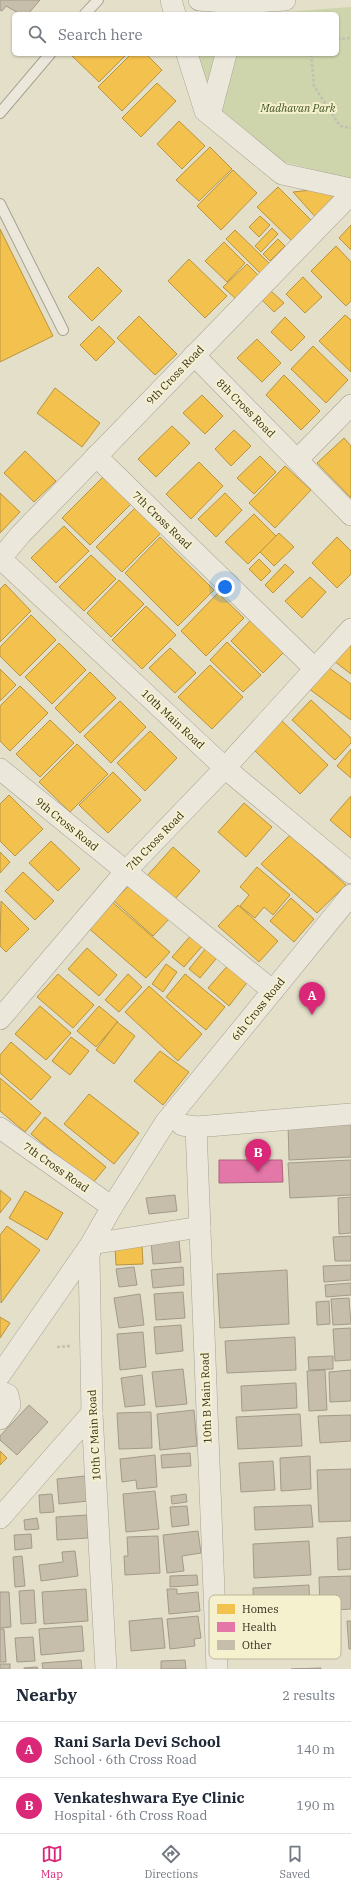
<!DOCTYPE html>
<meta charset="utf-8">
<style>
:root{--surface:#fff;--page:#f6f6f7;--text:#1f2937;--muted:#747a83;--line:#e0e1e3;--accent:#db2777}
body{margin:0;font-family:"IBM Plex Serif",serif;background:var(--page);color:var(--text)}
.you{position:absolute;left:225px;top:587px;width:14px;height:14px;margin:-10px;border:3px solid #fff;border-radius:50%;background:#1a73e8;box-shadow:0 0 0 6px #1a73e833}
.badge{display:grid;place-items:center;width:26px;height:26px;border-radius:50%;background:var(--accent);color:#fff;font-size:13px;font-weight:700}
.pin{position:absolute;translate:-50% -33px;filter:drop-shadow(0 1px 2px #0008)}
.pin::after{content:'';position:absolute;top:21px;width:14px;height:12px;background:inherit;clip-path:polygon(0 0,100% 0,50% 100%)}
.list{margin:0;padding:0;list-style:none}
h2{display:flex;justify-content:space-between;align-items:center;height:52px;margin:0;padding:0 16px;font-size:17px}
h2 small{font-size:13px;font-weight:400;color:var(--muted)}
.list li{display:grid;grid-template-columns:26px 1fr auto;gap:12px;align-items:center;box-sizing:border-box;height:56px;padding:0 16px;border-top:1px solid var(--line)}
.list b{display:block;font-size:15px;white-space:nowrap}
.list p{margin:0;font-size:13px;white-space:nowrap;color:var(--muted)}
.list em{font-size:13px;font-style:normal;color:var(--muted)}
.icon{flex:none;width:22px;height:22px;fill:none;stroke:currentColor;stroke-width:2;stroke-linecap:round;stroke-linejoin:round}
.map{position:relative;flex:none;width:351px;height:1669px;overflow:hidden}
.search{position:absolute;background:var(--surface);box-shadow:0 1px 3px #0004;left:12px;right:12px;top:12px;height:44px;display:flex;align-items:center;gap:10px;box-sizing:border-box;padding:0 14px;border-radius:6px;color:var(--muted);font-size:15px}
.sheet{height:164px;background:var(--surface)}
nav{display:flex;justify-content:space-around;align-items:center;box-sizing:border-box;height:56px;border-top:1px solid var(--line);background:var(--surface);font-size:11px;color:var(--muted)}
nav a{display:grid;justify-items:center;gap:2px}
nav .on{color:var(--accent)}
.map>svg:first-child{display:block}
</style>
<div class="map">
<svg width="351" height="1669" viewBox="0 0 351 1669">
<rect width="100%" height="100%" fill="#e3dfc9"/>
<path fill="#ced4ab" d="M351 7V179L284 162 202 113 193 54H337V14H259Z"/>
<g fill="#f2c14e" stroke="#b9943f">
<path d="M70 54H127L99 82Z"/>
<path d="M131 54H146L162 70 122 111 98 87Z"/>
<path d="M157 83 176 101 141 137 122 118Z"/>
<path d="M179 121 205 146 182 169 157 144Z"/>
<path d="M210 147 232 169 199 201 176 180Z"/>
<path d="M233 170 257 193 221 230 197 206Z"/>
<path d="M278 187 312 221 292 241 257 207Z"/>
<path d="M330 188 341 199 319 221 293 192Z"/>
<path d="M260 216 270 225 259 237 249 227Z"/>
<path d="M351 225V250L339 238Z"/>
<path d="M272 228 278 234 261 252 255 246Z"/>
<path d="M0 229 53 336 0 362Z"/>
<path d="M235 230 271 265 261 274 226 239Z"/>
<path d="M278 239 285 246 270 261 263 254Z"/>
<path d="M224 242 245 263 227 282 205 261Z"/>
<path d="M336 246 351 262V301L346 306 311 271Z"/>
<path d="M189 259 227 296 205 318 168 281Z"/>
<path d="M247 264 260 277 237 300 223 287Z"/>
<path d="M98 267 122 291 92 321 68 297Z"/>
<path d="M303 277 322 297 305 313 286 294Z"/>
<path d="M271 291 284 303 274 312 262 300Z"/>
<path d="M345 315 351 320V372L319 341Z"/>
<path d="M139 316 177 354 155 375 117 338Z"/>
<path d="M285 317 305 337 291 351 271 332Z"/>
<path d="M99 326 115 342 96 361 80 345Z"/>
<path d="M257 339 281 363 262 382 237 358Z"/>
<path d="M313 346 348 380 326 403 291 369Z"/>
<path d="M284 375 320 411 301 430 266 395Z"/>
<path d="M55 388 100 423 82 447 37 413Z"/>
<path d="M202 395 223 416 205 434 183 413Z"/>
<path d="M172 426 190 443 156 477 138 459Z"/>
<path d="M234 430 251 446 231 466 215 449Z"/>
<path d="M344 438 351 446V498L317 463Z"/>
<path d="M25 451 56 481 34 502 4 473Z"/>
<path d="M260 456 276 472 254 494 237 478Z"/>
<path d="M199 462 223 486 191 519 166 494Z"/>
<path d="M285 466 311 490 275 528 249 503Z"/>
<path d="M103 477 131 504 90 545 62 518Z"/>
<path d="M0 493 20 512 0 533Z"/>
<path d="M225 493 242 510 216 537 198 519Z"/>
<path d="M135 508 161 533 122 572 96 547Z"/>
<path d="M254 514 276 536 248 564 225 542Z"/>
<path d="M64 526 89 551 56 583 31 558Z"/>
<path d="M279 533 294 547 274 566 260 552Z"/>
<path d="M160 537 214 590 178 626 125 573Z"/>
<path d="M337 537 351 551V574L337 588 312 563Z"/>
<path d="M91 555 116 579 84 611 59 587Z"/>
<path d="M259 559 271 571 261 581 249 569Z"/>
<path d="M285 564 294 572 273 593 265 585Z"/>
<path d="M310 577 326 592 302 618 285 601Z"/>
<path d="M119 580 144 604 111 637 87 613Z"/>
<path d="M5 584 31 611 0 642V589Z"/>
<path d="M218 593 244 618 206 656 181 631Z"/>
<path d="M146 606 176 635 142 669 112 640Z"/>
<path d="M31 615 56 640 20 676 0 656V647Z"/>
<path d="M252 619 285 651 263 673 231 641Z"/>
<path d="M351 638V674L334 661Z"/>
<path d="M227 642 261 675 243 692 210 660Z"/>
<path d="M59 643 86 670 52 704 25 677Z"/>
<path d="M170 648 196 673 175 693 149 668Z"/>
<path d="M210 665 243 697 212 729 178 697Z"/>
<path d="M325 665 351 684V720L308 688Z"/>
<path d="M0 669 16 685 0 701Z"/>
<path d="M90 672 116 698 80 733 55 708Z"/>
<path d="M20 686 48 713 10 751 0 741V706Z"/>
<path d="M311 700 351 738V743L335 760 292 720Z"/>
<path d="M120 701 146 727 111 763 84 736Z"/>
<path d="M50 720 74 743 40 777 16 754Z"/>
<path d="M281 720 328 765 300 794 253 749Z"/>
<path d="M150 731 177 758 145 791 117 763Z"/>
<path d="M77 744 108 774 70 812 39 782Z"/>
<path d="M351 749V778L337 766Z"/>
<path d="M113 772 141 800 108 833 79 805Z"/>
<path d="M9 795 43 829 15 856 0 841V804Z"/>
<path d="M351 796V838L330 820Z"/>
<path d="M244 803 272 827 246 857 218 832Z"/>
<path d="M290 835 346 885 317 913 261 864Z"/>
<path d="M51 841 80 869 58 891 29 863Z"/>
<path d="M173 847 200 871 174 900 147 876Z"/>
<path d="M0 852 10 862 0 873Z"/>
<path d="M257 867 290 895 273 915 264 907 255 918 240 906 249 895 240 887Z"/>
<path d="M23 872 54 901 35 920 5 891Z"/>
<path d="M132 882 171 917 153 936 114 901Z"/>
<path d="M291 898 314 919 294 942 270 921Z"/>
<path d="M110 900 170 952 146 978 86 926Z"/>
<path d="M1 901 29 929 6 952 0 946Z"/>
<path d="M238 905 278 941 259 962 218 926Z"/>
<path d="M193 933 205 943 184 967 172 957Z"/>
<path d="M210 943 221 953 200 978 189 969Z"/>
<path d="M87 948 117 975 99 996 68 969Z"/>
<path d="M230 963 249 980 229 1006 208 988Z"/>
<path d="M166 964 177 972 163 992 152 984Z"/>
<path d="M58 974 94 1005 73 1028 37 997Z"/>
<path d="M128 974 142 987 119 1012 105 1000Z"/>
<path d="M185 974 225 1007 206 1030 166 997Z"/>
<path d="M149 986 202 1034 178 1061 125 1012Z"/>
<path d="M40 1006 71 1033 46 1060 15 1034Z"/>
<path d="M99 1006 118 1022 96 1047 77 1031Z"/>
<path d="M117 1022 135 1036 114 1064 96 1050Z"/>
<path d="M71 1037 89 1051 70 1075 52 1061Z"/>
<path d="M11 1042 51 1077 31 1100 0 1073V1055Z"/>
<path d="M160 1051 189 1072 163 1105 134 1081Z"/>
<path d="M0 1078 41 1113 25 1132 0 1111Z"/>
<path d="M89 1094 139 1133 114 1164 64 1124Z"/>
<path d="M45 1117 106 1167 92 1184 31 1134Z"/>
<path d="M0 1190 11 1199 0 1213Z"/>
<path d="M25 1191 63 1213 47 1240 9 1218Z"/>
<path d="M7 1226 40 1250 1 1303 0 1235Z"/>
<path d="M142 1245 143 1264 116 1265 115 1246Z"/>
<path d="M0 1317 10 1323 0 1338Z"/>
<path d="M0 1451 7 1458 0 1465Z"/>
</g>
<path fill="#e377a8" stroke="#af607e" d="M219 1160H282L283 1182 219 1183Z"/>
<g fill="#c6bdaa" stroke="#a39a89">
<path d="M0 0H40L28 14H20L6 6 2 11 0 10Z"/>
<path d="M351 1120V1157L289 1160 288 1123Z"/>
<path d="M351 1160V1195L290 1198 288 1163Z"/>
<path d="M175 1195 177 1211 149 1214 146 1198Z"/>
<path d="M351 1197V1233L339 1234 338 1198Z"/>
<path d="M351 1236V1261H335L333 1237Z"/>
<path d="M179 1240 181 1262 153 1264 151 1242Z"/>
<path d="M351 1265V1280L324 1282 323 1266Z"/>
<path d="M134 1267 137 1285 119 1287 116 1269Z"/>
<path d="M183 1267 184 1285 153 1288 151 1270Z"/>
<path d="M287 1270 289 1324 220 1328 217 1274Z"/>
<path d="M351 1283V1295L326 1297 325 1285Z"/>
<path d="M183 1292 185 1318 156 1320 154 1294Z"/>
<path d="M140 1294 144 1325 119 1328 114 1298Z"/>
<path d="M349 1298 351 1324 333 1325 331 1299Z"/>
<path d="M329 1301 330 1324 317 1325 316 1302Z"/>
<path d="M181 1325 183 1351 156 1354 154 1327Z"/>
<path d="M351 1328V1360L335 1361 333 1329Z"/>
<path d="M143 1332 146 1367 120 1370 117 1334Z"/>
<path d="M295 1337 296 1370 227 1373 225 1341Z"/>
<path d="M333 1356V1369L309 1370 308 1357Z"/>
<path d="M183 1369 187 1404 156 1407 152 1372Z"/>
<path d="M325 1370 327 1410 309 1411 307 1371Z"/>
<path d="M351 1370V1401L330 1402 329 1372Z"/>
<path d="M142 1375 145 1405 125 1407 121 1378Z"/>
<path d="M296 1383 297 1408 242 1411 241 1386Z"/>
<path d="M29 1405 48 1422 17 1455 0 1440V1436Z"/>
<path d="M194 1410 197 1446 160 1450 157 1414Z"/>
<path d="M151 1412 152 1448 119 1449 117 1413Z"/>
<path d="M300 1414 302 1446 238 1449 236 1417Z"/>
<path d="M351 1415V1441L320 1443 318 1416Z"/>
<path d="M190 1453 191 1466 162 1468 161 1455Z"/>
<path d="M155 1455 157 1487 137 1489 136 1480 122 1482 120 1459Z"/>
<path d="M310 1456 311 1489 281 1491 280 1458Z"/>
<path d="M273 1461 275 1490 241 1492 239 1463Z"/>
<path d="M351 1469V1521L319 1522 317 1470Z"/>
<path d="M85 1476 88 1501 59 1504 57 1479Z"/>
<path d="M155 1491 159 1529 126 1532 123 1494Z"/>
<path d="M52 1494 54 1512 40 1513 39 1495Z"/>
<path d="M186 1494 187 1502 172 1504 171 1496Z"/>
<path d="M311 1505 313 1527 255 1530 254 1507Z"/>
<path d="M187 1506 189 1525 172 1527 170 1507Z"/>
<path d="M87 1515 88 1538 57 1540 56 1517Z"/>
<path d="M37 1518 39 1529 25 1530 24 1520Z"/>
<path d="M198 1531 201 1553 182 1556 184 1571 167 1573 163 1535Z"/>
<path d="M31 1534 32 1548 15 1550 14 1535Z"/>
<path d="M158 1536 160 1573 125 1575 124 1556H128L127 1537Z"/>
<path d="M351 1537V1569L338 1570 337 1538Z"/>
<path d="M309 1541 311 1575 254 1578 253 1544Z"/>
<path d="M75 1551 78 1576 41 1581 39 1565 63 1562 62 1552Z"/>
<path d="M22 1556 25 1586 15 1587 13 1557Z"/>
<path d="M197 1575 198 1585 170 1587V1576Z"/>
<path d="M351 1576V1609L320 1611 319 1577Z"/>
<path d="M309 1585 310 1613 254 1616 253 1588Z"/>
<path d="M86 1589 88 1621 44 1624 42 1592Z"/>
<path d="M167 1589H177V1594L198 1592 200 1611 169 1614Z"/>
<path d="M34 1590 36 1623 21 1624 19 1591Z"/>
<path d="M0 1592H9L11 1627 0 1628Z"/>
<path d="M198 1616 201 1638 194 1639 195 1646 170 1649 167 1619Z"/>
<path d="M162 1618 165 1648 131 1651 129 1621Z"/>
<path d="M347 1621H351V1649H349Z"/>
<path d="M82 1626 84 1651 41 1655 39 1629Z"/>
<path d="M0 1629H4L6 1662H0Z"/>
<path d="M33 1637 35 1661 17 1662 15 1638Z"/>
<path d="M81 1660 82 1669H43L42 1663Z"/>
<path d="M185 1660 186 1669H161V1661Z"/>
<rect x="0" y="1664" width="10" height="5"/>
<path d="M37 1667 38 1669H24V1668Z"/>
<path d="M321 1668V1669H291Z"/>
</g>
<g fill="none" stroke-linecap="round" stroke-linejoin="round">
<g stroke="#a8a293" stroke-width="12">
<g id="service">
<path d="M85 14 98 0"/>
<path d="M0 113 50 54"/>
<path d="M0 204 63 330"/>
</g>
</g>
<g stroke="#a8a293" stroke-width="22">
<g id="minor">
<path d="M171 0 175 14"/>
<path d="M199 0 239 3 285 0"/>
<path d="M187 54 205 111 210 115 282 174 351 189"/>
<path d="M210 115 226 54"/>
<path d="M194 355 351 515"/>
<path d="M96 456 314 668"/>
<path d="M297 460 351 405"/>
<path d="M0 558 225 768 351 873"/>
<path d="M0 559 21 534 351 194"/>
<path d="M0 769 273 991"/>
<path d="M0 1019 126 871 225 768 351 629"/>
<path d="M182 1125 196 1127 351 1114"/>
<path d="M196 1127 217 1669"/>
<path d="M0 1128 112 1207"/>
<path d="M0 1375 91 1244 200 1227"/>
<path d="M0 1391 8 1395 10 1405 0 1419"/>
<path d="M0 1518 92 1413"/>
<path d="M106 1669 92 1413 89 1257 91 1244 112 1207 165 1123 351 895"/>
</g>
</g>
<g stroke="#c3c0b2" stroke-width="2.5" stroke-dasharray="3 2" stroke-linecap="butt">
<path d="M337 39 351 38"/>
<path d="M311 54 314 86 340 126 351 128"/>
<path d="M57 1347 70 1346"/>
</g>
<use href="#service" stroke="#ebe8db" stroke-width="10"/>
<use href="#minor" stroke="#ebe8db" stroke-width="21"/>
</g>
<g text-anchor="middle" stroke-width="4" stroke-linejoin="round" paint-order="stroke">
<g font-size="11" font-style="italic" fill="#3f5222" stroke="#f5f0ce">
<text x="298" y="112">Madhavan Park</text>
</g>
<g font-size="11" fill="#352c1c" stroke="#f5f0ce">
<text transform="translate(175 375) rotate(-46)" y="4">9th Cross Road</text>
<text transform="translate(246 408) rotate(45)" y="4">8th Cross Road</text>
<text transform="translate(162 520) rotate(44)" y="4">7th Cross Road</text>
<text transform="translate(173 719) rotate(43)" y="4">10th Main Road</text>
<text transform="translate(67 824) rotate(39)" y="4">9th Cross Road</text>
<text transform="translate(155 841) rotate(-46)" y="4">7th Cross Road</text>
<text transform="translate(258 1009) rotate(-51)" y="4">6th Cross Road</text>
<text transform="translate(56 1167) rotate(35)" y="4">7th Cross Road</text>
<text transform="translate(206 1398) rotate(-92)" y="4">10th B Main Road</text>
<text transform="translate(94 1435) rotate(-93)" y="4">10th C Main Road</text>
</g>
</g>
<rect x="209" y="1595" width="132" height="64" rx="6" fill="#f5f0ce" stroke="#bbb599" stroke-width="1"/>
<rect x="217" y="1604" width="18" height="10" fill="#f2c14e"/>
<rect x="217" y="1622" width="18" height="10" fill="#e377a8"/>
<rect x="217" y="1640" width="18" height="10" fill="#c6bdaa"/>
<g font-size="11" fill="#352c1c">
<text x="242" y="1613">Homes</text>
<text x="242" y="1631">Health</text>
<text x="242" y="1649">Other</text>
</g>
</svg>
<div class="you"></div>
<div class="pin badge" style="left:312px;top:1015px">A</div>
<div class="pin badge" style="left:258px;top:1172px">B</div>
<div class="search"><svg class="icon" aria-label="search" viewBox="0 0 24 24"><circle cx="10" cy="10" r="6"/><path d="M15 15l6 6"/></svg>Search here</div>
</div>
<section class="sheet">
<h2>Nearby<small>2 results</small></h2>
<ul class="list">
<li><span class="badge">A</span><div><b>Rani Sarla Devi School</b><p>School · 6th Cross Road</p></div><em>140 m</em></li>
<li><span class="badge">B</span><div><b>Venkateshwara Eye Clinic</b><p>Hospital · 6th Cross Road</p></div><em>190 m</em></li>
</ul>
</section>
<nav>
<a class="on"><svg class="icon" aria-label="map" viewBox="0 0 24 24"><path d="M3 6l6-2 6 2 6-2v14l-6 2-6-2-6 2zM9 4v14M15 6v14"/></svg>Map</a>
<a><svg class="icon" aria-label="directions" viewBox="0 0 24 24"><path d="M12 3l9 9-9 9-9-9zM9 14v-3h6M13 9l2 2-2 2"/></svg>Directions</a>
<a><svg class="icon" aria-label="saved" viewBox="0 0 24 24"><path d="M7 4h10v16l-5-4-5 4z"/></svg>Saved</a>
</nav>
